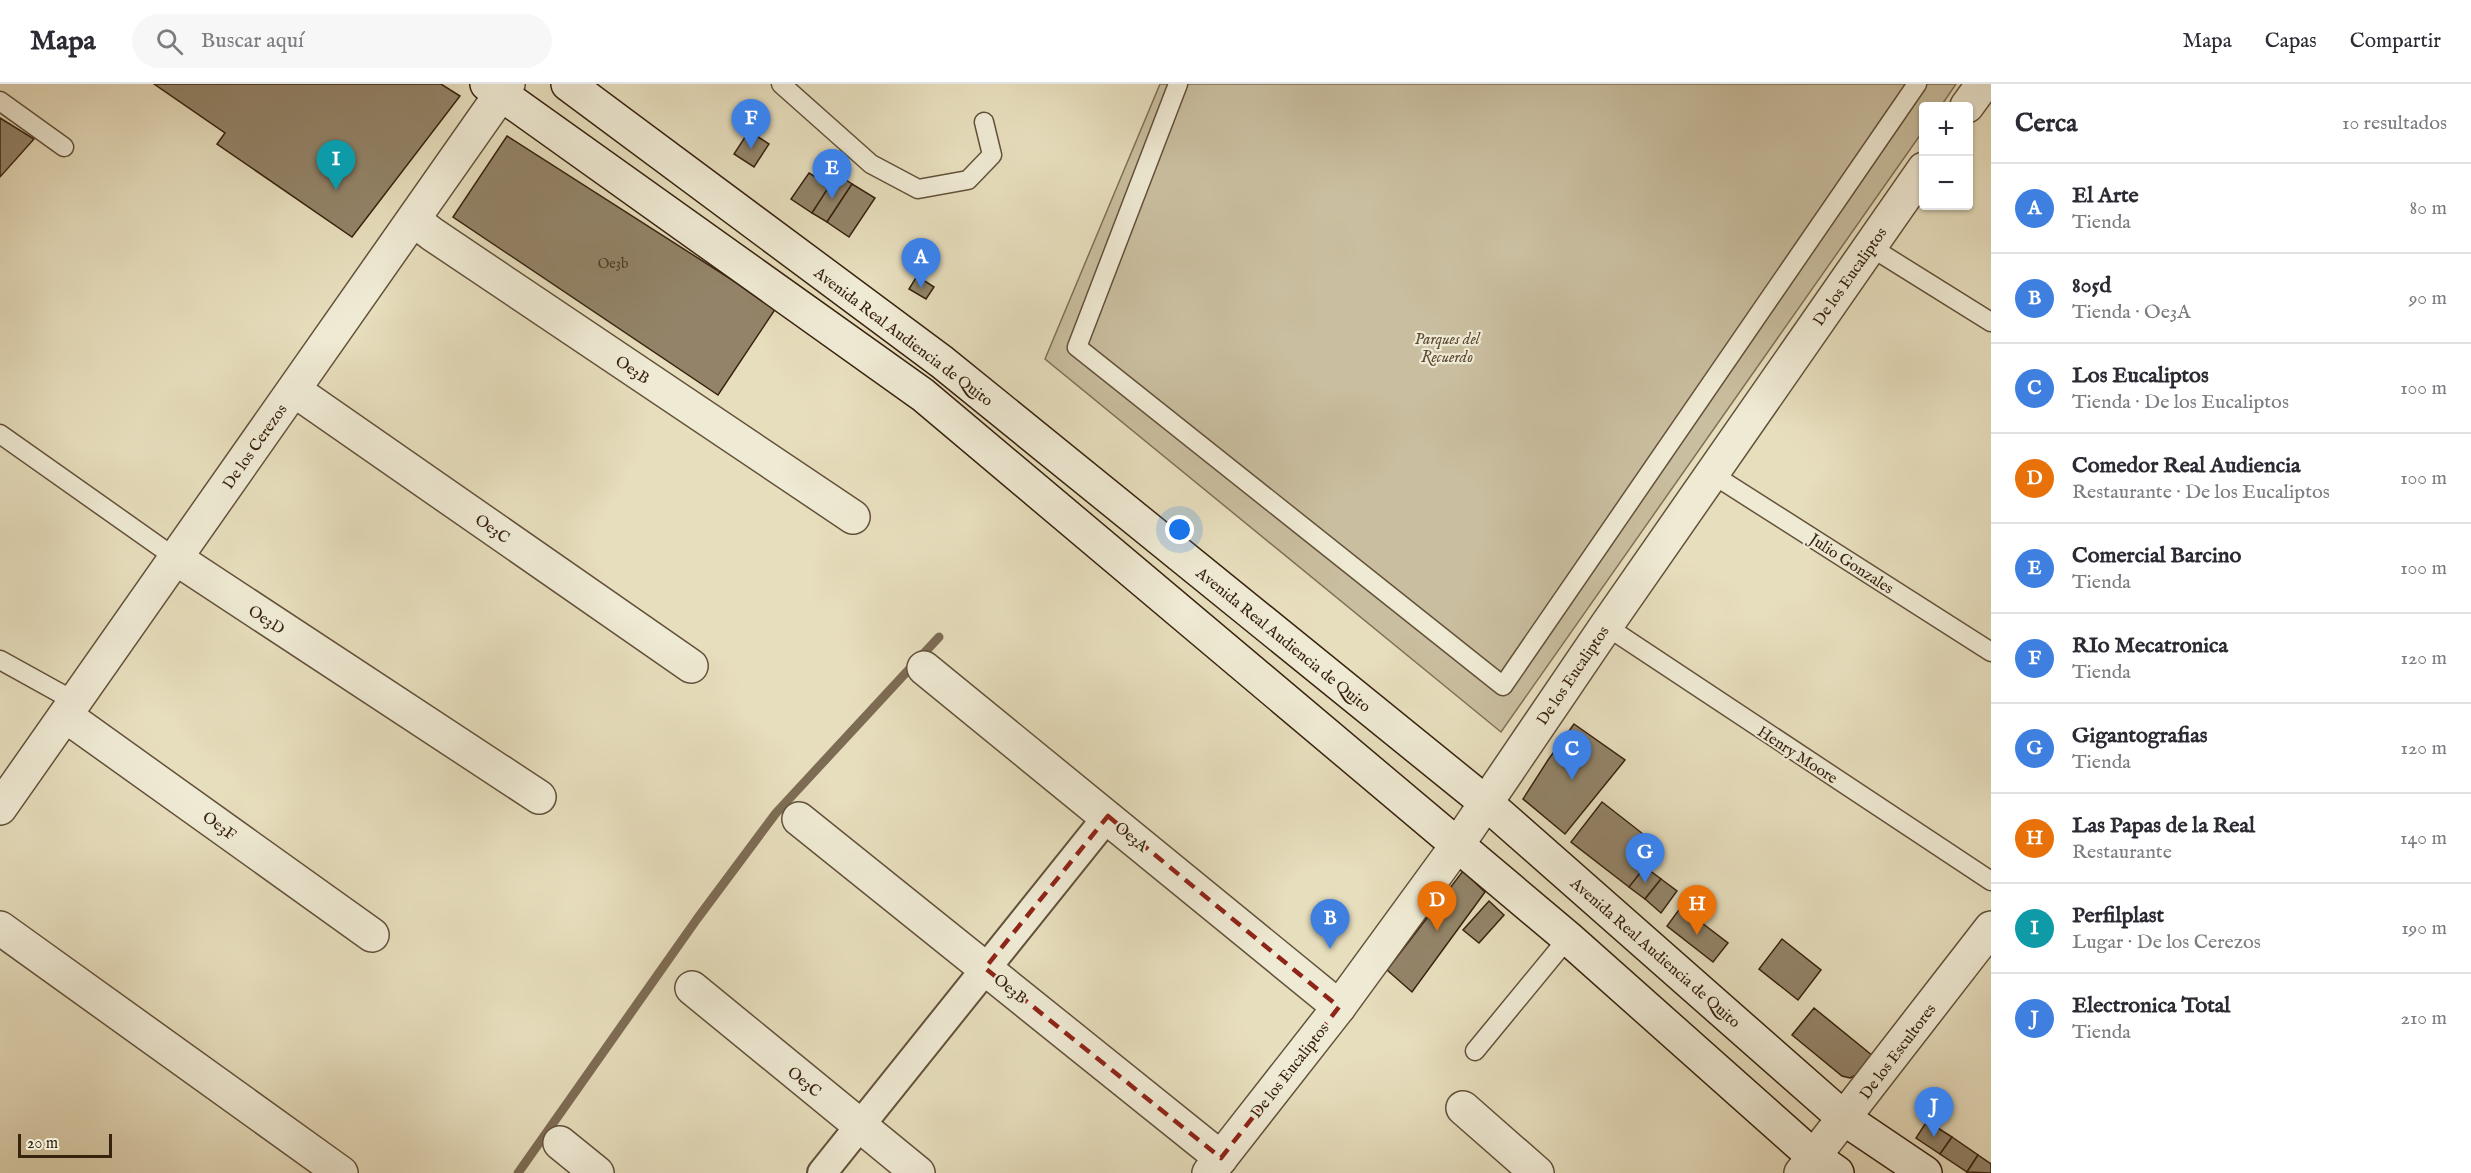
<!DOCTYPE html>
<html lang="es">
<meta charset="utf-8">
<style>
:root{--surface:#fff;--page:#f7f7f7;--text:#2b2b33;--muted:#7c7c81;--line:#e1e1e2;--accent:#ea580c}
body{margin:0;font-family:"IM FELL English",serif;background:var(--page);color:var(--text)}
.controls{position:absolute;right:18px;top:18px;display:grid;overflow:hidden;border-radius:6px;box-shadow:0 2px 4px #0004}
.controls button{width:54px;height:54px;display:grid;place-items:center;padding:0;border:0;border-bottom:2px solid var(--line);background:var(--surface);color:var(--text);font:30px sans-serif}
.scale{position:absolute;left:18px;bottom:15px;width:94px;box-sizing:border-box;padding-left:6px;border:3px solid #37220e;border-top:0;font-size:16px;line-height:21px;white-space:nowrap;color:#37220e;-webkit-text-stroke:4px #efead4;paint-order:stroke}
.you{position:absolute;left:1180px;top:446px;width:21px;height:21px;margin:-15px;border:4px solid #fff;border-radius:50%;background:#1a73e8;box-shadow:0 0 0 9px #1a73e833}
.badge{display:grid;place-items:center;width:39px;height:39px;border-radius:50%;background:var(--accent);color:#fff;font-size:20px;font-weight:700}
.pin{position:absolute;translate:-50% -50px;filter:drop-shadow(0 2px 3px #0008)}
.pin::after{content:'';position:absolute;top:32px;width:21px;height:18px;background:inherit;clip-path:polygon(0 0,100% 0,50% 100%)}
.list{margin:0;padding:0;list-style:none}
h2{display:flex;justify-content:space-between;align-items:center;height:78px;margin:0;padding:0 24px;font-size:26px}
h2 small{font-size:20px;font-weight:400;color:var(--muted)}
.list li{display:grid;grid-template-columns:39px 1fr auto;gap:18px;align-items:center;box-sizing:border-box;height:90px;padding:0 24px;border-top:2px solid var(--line)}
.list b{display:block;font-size:22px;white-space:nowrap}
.list p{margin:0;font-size:20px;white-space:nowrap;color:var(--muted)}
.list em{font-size:20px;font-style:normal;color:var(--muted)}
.icon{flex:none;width:33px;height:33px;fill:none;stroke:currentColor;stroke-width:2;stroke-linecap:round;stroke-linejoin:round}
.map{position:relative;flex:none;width:1991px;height:1089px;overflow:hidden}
header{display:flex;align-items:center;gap:36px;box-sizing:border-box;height:84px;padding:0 30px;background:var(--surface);border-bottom:2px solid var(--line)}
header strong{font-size:28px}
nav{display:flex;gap:33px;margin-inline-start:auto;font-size:21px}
.search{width:420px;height:54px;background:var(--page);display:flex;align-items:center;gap:15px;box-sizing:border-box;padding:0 21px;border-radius:33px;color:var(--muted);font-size:22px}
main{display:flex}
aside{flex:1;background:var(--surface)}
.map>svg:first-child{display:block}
</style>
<header>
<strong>Mapa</strong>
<div class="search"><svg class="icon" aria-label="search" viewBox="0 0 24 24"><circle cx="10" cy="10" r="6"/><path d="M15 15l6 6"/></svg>Buscar aquí</div>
<nav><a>Mapa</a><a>Capas</a><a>Compartir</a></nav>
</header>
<main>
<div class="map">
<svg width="1991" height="1089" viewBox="0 0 1991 1089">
<rect width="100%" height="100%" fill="#e7debd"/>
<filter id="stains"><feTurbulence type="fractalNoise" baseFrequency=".00333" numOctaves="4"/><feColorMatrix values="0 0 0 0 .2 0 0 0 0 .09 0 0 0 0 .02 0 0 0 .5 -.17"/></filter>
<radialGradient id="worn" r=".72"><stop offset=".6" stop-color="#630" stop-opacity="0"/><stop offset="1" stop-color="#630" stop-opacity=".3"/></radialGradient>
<path fill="#c9be9f" stroke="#807056" stroke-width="1.5" d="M1160 0H1956L1941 22H1924L1923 47 1501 648 1045 275Z"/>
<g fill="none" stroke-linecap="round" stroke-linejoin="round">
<path stroke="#7d6c54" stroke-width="9" d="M518 1089 697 835 776 729 939 553"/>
</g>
<g fill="#938469" stroke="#37220e" stroke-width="1.5">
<path d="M154 0H441L460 12 352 153 217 60 225 49Z"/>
<path d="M0 34 34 55 0 93Z"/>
<path d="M749 47 769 60 754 83 734 70Z"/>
<path d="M507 52 776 224 718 311 453 133Z"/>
<path d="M809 89 830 102 812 129 791 115Z"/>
<path d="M837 90 852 100 827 138 812 129Z"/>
<path d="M852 100 875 114 849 153 827 138Z"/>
<path d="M917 192 934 203 926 215 909 205Z"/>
<path d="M1574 640 1625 676 1565 750 1523 715 1548 676Z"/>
<path d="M1602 718 1661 764 1629 803 1571 758Z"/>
<path d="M1645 783 1661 795 1645 815 1629 803Z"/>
<path d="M1463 787 1485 808 1412 908 1387 886Z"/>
<path d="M1661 795 1677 807 1661 829 1645 815Z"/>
<path d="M1489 817 1504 831 1479 859 1463 846Z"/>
<path d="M1681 823 1728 859 1713 878 1667 842Z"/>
<path d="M1782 855 1821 886 1798 916 1759 885Z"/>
<path d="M1814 924 1873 972 1858 990 1850 994 1842 992 1792 951Z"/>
<path d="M1927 1037 1952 1053 1940 1070 1916 1054Z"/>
<path d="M1952 1053 1978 1071 1967 1088 1940 1070Z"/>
<path d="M1978 1071 1991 1080V1089L1967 1088Z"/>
</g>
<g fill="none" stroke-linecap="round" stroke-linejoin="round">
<g stroke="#63513a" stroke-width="21">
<g id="service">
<path d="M781 0 871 80 918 105 968 96 992 71 984 38"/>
<path d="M1178 0 1077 263 1503 602 1917 0"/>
<path d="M0 17 64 63"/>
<path d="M1869 162 1991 238"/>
<path d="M0 350 177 475"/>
<path d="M1712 390 1991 568"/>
<path d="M1606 542 1991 797"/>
<path d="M0 576 76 618"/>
<path d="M1475 967 1568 854"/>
</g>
</g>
<g stroke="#63513a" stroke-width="32">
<path id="pedestrian" d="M822 1089 1108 732"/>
</g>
<g stroke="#63513a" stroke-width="36">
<g id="minor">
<path d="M414 136 432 150 853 433"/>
<path d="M294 306 691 582"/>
<path d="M177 475 539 713"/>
<path d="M924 584 1339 923"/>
<path d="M66 632 372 851"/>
<path d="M0 724 508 0"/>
<path d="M799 735 1221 1074"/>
<path d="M0 844 341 1089"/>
<path d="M692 904 918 1089"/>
<path d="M1463 1024 1537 1089"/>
<path d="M560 1059 597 1089"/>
<path d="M1801 1089 1991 844"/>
</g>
</g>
<g stroke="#63513a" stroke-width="36">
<g id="tertiary">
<path d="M1967 22 1983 0"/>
<path d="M1209 1089 1339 923 1458 760 1606 542 1924 85"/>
</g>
</g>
<g stroke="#37220e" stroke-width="36">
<g id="secondary">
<path d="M487 0 923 311 1568 854 1813 1072 1837 1089"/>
<path d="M568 0 942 278 1485 718 1845 1035 1925 1089"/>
</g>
</g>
<use href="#service" stroke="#efead4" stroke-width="18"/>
<use href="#pedestrian" stroke="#efead4" stroke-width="28"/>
<use href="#minor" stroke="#efead4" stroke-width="33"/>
<use href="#tertiary" stroke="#efead4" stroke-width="33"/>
<use href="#secondary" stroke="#efead4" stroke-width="33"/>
</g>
<path fill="none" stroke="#8f2418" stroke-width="4.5" stroke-dasharray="12 8" stroke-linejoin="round" d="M1108 732 1339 923 1221 1074 985 884Z"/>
<g text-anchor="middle" stroke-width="4.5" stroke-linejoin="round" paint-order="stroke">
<g font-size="14" fill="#4e3a25">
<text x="613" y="184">Oe3b</text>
</g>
<g font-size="16" fill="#37220e" stroke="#efead4">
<text transform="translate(1849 192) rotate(-55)" y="6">De los Eucaliptos</text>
<text transform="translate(904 252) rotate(37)" y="6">Avenida Real Audiencia de Quito</text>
<text transform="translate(633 285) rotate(34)" y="6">Oe3B</text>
<text transform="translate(254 362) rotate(-55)" y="6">De los Cerezos</text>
<text transform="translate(493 444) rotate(35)" y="6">Oe3C</text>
<text transform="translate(1852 479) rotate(33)" y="6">Julio Gonzales</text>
<text transform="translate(267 535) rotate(33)" y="6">Oe3D</text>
<text transform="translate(1284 555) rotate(39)" y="6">Avenida Real Audiencia de Quito</text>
<text transform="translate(1572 591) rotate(-56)" y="6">De los Eucaliptos</text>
<text transform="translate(1798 670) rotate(33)" y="6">Henry Moore</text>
<text transform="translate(220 741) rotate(36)" y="6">Oe3F</text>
<text transform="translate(1132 752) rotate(39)" y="6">Oe3A</text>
<text transform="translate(1656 868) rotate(41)" y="6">Avenida Real Audiencia de Quito</text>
<text transform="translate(1011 904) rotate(39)" y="6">Oe3B</text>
<text transform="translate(1897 967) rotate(-53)" y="6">De los Escultores</text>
<text transform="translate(1289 986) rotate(-52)" y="6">De los Eucaliptos</text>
<text transform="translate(805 997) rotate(39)" y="6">Oe3C</text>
</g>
<g font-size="16" font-style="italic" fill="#5c4932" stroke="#efead4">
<text x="1447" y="260">Parques del<tspan x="1447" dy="18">Recuerdo</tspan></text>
</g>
</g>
<rect width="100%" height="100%" filter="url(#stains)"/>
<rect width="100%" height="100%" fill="url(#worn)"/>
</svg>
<div class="controls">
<button>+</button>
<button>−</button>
</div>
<div class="scale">20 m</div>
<div class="you"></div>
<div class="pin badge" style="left:921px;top:204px;background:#3f7fe0">A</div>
<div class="pin badge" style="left:1330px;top:865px;background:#3f7fe0">B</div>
<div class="pin badge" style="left:1572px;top:696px;background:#3f7fe0">C</div>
<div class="pin badge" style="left:1437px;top:847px;background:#e8710a">D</div>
<div class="pin badge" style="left:832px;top:115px;background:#3f7fe0">E</div>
<div class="pin badge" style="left:751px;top:65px;background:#3f7fe0">F</div>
<div class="pin badge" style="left:1645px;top:799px;background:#3f7fe0">G</div>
<div class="pin badge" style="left:1697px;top:851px;background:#e8710a">H</div>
<div class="pin badge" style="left:336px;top:106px;background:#0f9aa8">I</div>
<div class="pin badge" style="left:1934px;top:1053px;background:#3f7fe0">J</div>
</div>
<aside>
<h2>Cerca<small>10 resultados</small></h2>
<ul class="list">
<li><span class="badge" style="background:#3f7fe0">A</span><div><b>El Arte</b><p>Tienda</p></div><em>80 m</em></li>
<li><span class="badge" style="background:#3f7fe0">B</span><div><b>805d</b><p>Tienda · Oe3A</p></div><em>90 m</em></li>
<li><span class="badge" style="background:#3f7fe0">C</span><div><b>Los Eucaliptos</b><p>Tienda · De los Eucaliptos</p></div><em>100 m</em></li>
<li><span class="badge" style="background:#e8710a">D</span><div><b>Comedor Real Audiencia</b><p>Restaurante · De los Eucaliptos</p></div><em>100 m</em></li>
<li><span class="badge" style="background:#3f7fe0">E</span><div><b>Comercial Barcino</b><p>Tienda</p></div><em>100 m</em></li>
<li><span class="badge" style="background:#3f7fe0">F</span><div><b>RIo Mecatronica</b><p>Tienda</p></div><em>120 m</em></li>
<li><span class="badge" style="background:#3f7fe0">G</span><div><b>Gigantografias</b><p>Tienda</p></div><em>120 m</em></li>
<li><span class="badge" style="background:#e8710a">H</span><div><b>Las Papas de la Real</b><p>Restaurante</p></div><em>140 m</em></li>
<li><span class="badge" style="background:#0f9aa8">I</span><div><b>Perfilplast</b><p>Lugar · De los Cerezos</p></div><em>190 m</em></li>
<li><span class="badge" style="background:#3f7fe0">J</span><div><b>Electronica Total</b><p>Tienda</p></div><em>210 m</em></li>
</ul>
</aside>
</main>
